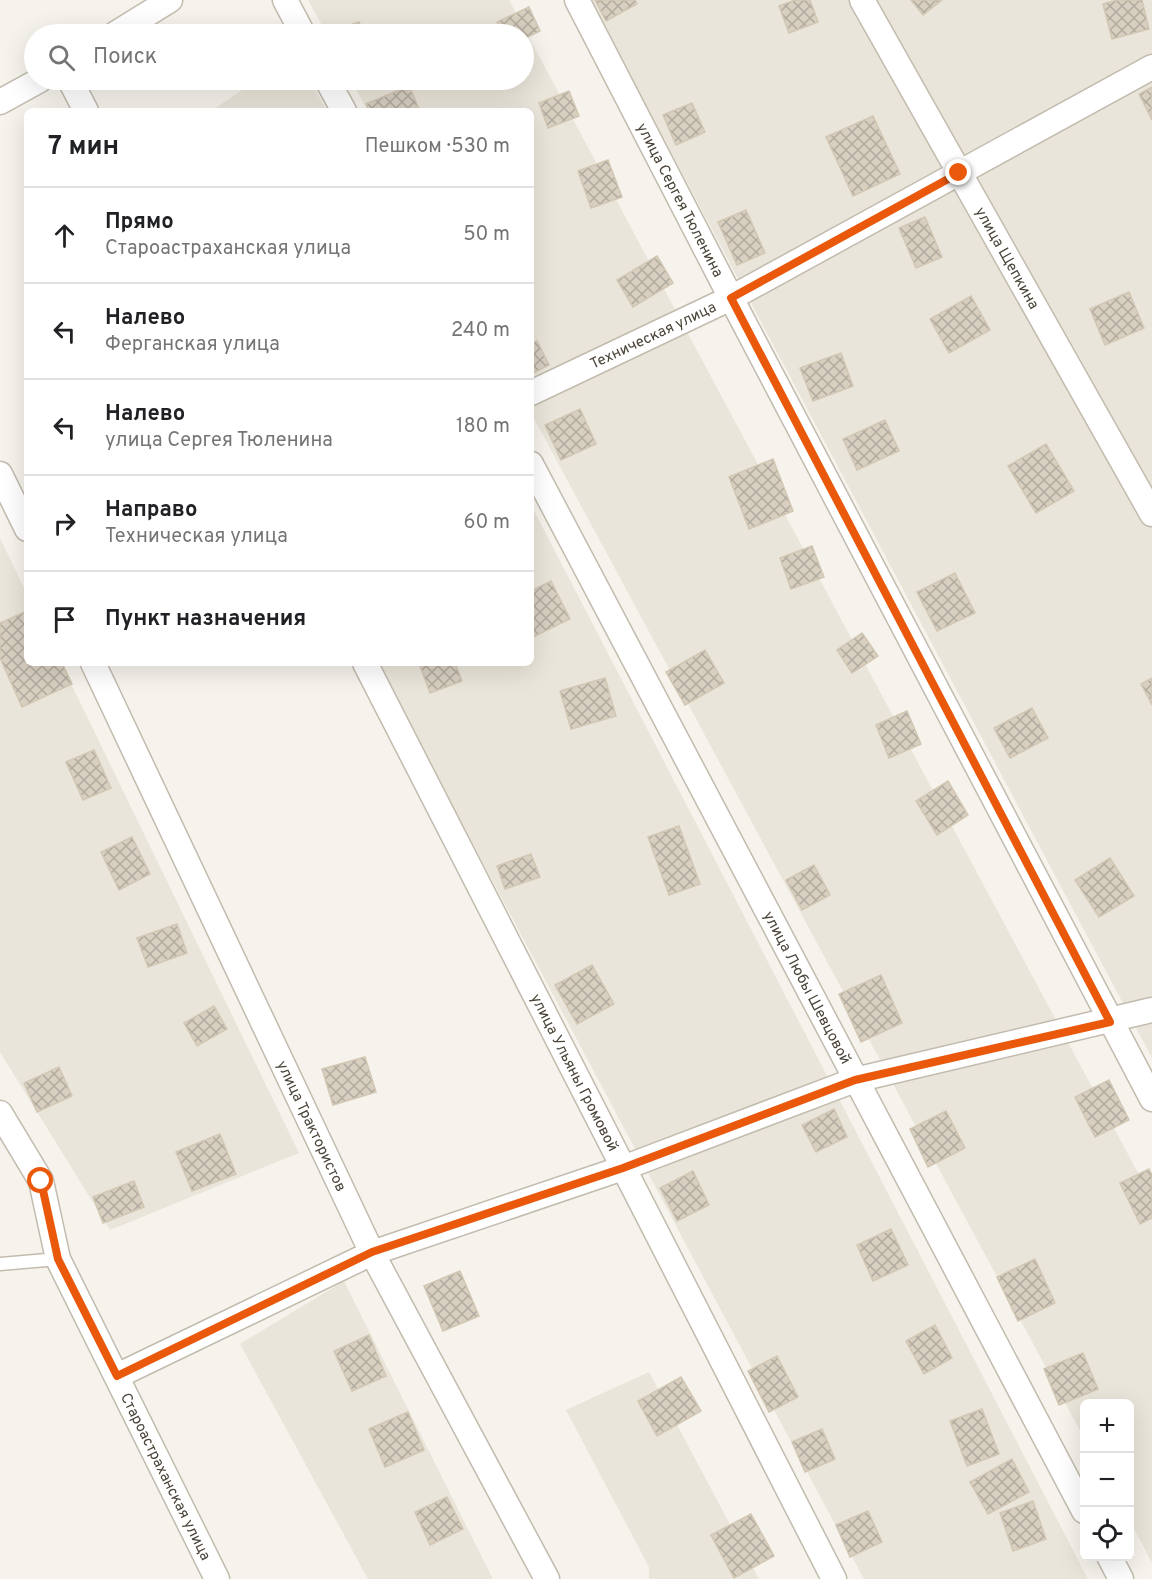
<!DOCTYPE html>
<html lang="ru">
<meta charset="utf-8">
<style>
:root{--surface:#fff;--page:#f6f6f6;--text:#202124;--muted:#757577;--line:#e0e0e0}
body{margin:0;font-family:Overpass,sans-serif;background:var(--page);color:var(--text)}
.controls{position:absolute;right:18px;bottom:18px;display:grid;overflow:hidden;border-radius:9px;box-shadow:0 6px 24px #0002}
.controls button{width:54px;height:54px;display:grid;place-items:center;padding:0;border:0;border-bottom:2px solid var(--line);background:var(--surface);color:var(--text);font:30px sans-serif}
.stop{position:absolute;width:18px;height:18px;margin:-14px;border:4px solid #ea580c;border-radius:50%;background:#fff}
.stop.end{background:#ea580c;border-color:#fff;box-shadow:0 2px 6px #0008}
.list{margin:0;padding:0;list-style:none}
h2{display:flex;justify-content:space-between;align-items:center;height:78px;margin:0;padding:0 24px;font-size:26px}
h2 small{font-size:20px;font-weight:400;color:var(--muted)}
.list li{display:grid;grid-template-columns:39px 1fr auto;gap:18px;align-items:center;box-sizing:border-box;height:96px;padding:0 24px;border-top:2px solid var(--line)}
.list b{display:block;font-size:22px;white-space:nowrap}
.list p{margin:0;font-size:20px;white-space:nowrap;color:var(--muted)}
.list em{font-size:20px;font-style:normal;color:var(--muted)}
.icon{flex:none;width:33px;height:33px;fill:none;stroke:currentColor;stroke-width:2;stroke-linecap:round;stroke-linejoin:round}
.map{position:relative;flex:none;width:1152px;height:1579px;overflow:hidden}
.search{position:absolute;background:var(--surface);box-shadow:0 6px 24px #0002;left:24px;top:24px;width:510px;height:66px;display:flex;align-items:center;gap:15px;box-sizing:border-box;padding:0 21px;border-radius:33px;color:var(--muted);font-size:22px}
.panel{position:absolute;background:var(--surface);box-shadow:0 6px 24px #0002;left:24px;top:108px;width:510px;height:558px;border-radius:9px}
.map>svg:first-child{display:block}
</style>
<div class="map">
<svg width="1152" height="1579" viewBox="0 0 1152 1579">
<defs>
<pattern id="building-cross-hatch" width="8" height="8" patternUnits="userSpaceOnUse" patternTransform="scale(1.5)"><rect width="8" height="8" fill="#d8cfc1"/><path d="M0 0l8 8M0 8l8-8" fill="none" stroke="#b1aa9e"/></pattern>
</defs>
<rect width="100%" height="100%" fill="#f6f3ec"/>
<g fill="#eae5da">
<path d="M308 0H509L1152 1199V1563L1130 1521V1404H1084V1438L531 413V111H368L351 80H524V34H327Z"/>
<path d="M590 0H1152V1058Z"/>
<path d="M257 80H310L327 111H211Z"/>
<path d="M531 505 1088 1579H864L384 677 378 663H531Z"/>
<path d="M0 538 27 594V663H61L299 1153 110 1230 0 1052Z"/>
<path d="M344 1281 493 1579H368L240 1344Z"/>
<path d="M649 1372 759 1579H649V1567L566 1410Z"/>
</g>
<g fill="url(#building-cross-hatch)" stroke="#d3c7b4" stroke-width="1.5">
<path d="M595 0H635L637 4 606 21Z"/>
<path d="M795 0H810L818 22 789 33 779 6Z"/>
<path d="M911 0H942L923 15Z"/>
<path d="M1117 0H1142L1149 29 1112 39 1103 4Z"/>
<path d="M529 7 540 31 524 39V34H503L497 22Z"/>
<path d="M359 22 365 34H338L336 30Z"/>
<path d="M409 86 420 111H369L366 104Z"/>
<path d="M1152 87V120L1139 94Z"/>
<path d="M569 91 579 116 548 128 539 103Z"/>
<path d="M692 103 705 132 676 145 663 115Z"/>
<path d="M873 116 900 174 853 196 826 137Z"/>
<path d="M608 160 622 197 591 208 578 171Z"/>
<path d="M746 210 765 253 737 265 718 222Z"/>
<path d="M925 217 942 257 916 268 899 228Z"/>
<path d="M657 256 673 283 633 307 617 280Z"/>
<path d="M1129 292 1144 328 1105 345 1090 309Z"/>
<path d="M971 296 990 330 949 353 930 319Z"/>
<path d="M537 341 549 365 531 374V344Z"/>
<path d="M841 353 853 386 813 401 800 368Z"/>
<path d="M580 409 596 444 561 460 545 425Z"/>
<path d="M885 420 899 451 857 470 843 439Z"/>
<path d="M1046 444 1074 491 1036 513 1008 466Z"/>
<path d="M773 459 793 511 749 529 729 477Z"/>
<path d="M812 546 824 577 791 589 780 558Z"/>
<path d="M955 573 975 613 937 631 917 592Z"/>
<path d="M551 581 570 619 531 638V591Z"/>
<path d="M27 611V663H62L72 684 22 707 0 658V623Z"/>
<path d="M862 633 878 656 852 673 837 650Z"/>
<path d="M705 650 724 683 685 705 666 672Z"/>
<path d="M419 663H455L462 681 430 693Z"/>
<path d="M605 678 616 716 571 729 560 691Z"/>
<path d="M1152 678V705L1141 684Z"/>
<path d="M1032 708 1048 738 1010 758 994 728Z"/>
<path d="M907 711 921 744 889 758 876 725Z"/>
<path d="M94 750 111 788 83 800 66 762Z"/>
<path d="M948 781 968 815 937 835 916 801Z"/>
<path d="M679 826 700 884 669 895 648 837Z"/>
<path d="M132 837 150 874 119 890 101 852Z"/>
<path d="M531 854 540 877 505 889 497 866Z"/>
<path d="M1110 858 1134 896 1099 917 1075 880Z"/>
<path d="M814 865 830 895 802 910 786 880Z"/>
<path d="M177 924 187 953 148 967 137 938Z"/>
<path d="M592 965 614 1004 577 1024 555 985Z"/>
<path d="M881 975 902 1023 861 1042 839 994Z"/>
<path d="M214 1006 227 1029 197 1046 184 1023Z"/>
<path d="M365 1057 376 1092 333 1105 322 1069Z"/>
<path d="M59 1067 72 1096 37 1112 24 1083Z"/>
<path d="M1109 1080 1129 1120 1095 1137 1075 1097Z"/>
<path d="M834 1109 847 1137 816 1152 802 1125Z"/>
<path d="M946 1111 965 1148 928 1167 910 1129Z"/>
<path d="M220 1134 236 1174 192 1191 176 1152Z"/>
<path d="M1149 1169 1152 1175V1218L1140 1224 1120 1183Z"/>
<path d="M693 1171 709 1205 677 1221 660 1188Z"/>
<path d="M134 1181 144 1207 103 1223 93 1197Z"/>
<path d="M891 1229 908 1265 873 1281 857 1245Z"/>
<path d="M1035 1259 1055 1303 1018 1321 997 1277Z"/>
<path d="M460 1271 479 1316 443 1331 424 1286Z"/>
<path d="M935 1325 952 1358 924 1374 906 1341Z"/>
<path d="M369 1335 386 1376 352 1391 334 1351Z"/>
<path d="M1083 1353 1098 1389 1059 1405 1044 1369Z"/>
<path d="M777 1356 798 1397 769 1412 748 1371Z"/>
<path d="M681 1377 701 1411 657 1436 638 1401Z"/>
<path d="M982 1409 999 1454 967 1466 950 1421Z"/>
<path d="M408 1412 424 1450 385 1467 369 1429Z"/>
<path d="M822 1429 835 1459 805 1472 792 1442Z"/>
<path d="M1012 1459 1029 1492 988 1514 970 1482Z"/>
<path d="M447 1497 463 1529 430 1545 415 1512Z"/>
<path d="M1033 1501 1046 1539 1013 1551 1000 1513Z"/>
<path d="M868 1511 882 1542 850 1557 836 1525Z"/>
<path d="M751 1514 774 1556 734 1578 711 1535Z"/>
</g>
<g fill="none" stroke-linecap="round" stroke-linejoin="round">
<g stroke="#c2bbae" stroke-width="15">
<path id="service" d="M0 1264 58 1259"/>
</g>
<g stroke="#c2bbae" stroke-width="27">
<g id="minor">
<path d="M285 0 303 34"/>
<path id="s1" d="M577 0 731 298 1152 1099"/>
<path id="s2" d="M862 0 1152 514"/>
<path d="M115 34 170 0"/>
<path d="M70 80 86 111"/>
<path d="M327 80 344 111"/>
<path d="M0 102 40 80"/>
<path id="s3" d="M531 393 731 298 1152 67"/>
<path id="s4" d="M531 464 1084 1511"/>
<path d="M0 474 27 529"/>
<path id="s5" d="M93 663 372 1253 547 1579"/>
<path id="s6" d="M365 663 834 1579"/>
<path id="s7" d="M0 1113 41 1181 58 1259 217 1579"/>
<path d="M117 1376 372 1253 623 1168 855 1080 1152 1010"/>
<path d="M1109 1556 1121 1579"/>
</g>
</g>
<use href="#service" stroke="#fff" stroke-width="12"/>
<use href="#minor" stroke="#fff" stroke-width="24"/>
</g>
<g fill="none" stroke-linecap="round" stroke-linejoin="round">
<path stroke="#ea580c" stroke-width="8" d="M41 1181 58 1259 117 1376 372 1252 623 1168 855 1080 1110 1022 731 298 959 173"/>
</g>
<g text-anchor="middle" stroke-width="4.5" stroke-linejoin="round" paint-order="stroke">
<g font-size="15" fill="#4b4439" stroke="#fff">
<text dy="5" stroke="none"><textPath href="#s1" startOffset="225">улица Сергея Тюленина</textPath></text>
<text dy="5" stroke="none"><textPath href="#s2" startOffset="296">улица Щепкина</textPath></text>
<text dy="5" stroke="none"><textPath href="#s3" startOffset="135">Техническая улица</textPath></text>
<text dy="5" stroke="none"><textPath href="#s4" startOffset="592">улица Любы Шевцовой</textPath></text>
<text dy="5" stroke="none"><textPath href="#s6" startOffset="460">улица Ульяны Громовой</textPath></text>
<text dy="5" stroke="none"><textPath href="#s5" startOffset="512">улица Трактористов</textPath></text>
<text dy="5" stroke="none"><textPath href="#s7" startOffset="402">Староастраханская улица</textPath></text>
</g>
</g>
</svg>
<div class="controls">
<button>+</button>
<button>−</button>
<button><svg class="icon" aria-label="locate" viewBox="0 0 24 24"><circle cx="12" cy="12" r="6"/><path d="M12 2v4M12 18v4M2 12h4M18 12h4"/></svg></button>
</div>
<div class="stop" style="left:41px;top:1181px"></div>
<div class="stop end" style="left:959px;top:173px"></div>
<div class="search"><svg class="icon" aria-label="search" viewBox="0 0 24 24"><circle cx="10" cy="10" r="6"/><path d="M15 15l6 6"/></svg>Поиск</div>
<section class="panel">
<h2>7 мин<small>Пешком · 530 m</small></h2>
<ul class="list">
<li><svg class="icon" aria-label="ahead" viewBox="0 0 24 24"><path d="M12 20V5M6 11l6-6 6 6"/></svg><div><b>Прямо</b><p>Староастраханская улица</p></div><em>50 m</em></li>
<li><svg class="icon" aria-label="left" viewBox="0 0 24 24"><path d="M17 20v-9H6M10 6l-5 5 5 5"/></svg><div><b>Налево</b><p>Ферганская улица</p></div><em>240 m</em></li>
<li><svg class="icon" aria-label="left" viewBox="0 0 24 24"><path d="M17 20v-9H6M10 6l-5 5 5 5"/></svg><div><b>Налево</b><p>улица Сергея Тюленина</p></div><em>180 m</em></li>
<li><svg class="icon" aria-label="right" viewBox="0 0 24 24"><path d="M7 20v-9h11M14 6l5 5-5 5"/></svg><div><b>Направо</b><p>Техническая улица</p></div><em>60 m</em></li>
<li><svg class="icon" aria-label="arrive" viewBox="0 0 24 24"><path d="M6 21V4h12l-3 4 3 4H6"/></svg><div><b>Пункт назначения</b></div></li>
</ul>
</section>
</div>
